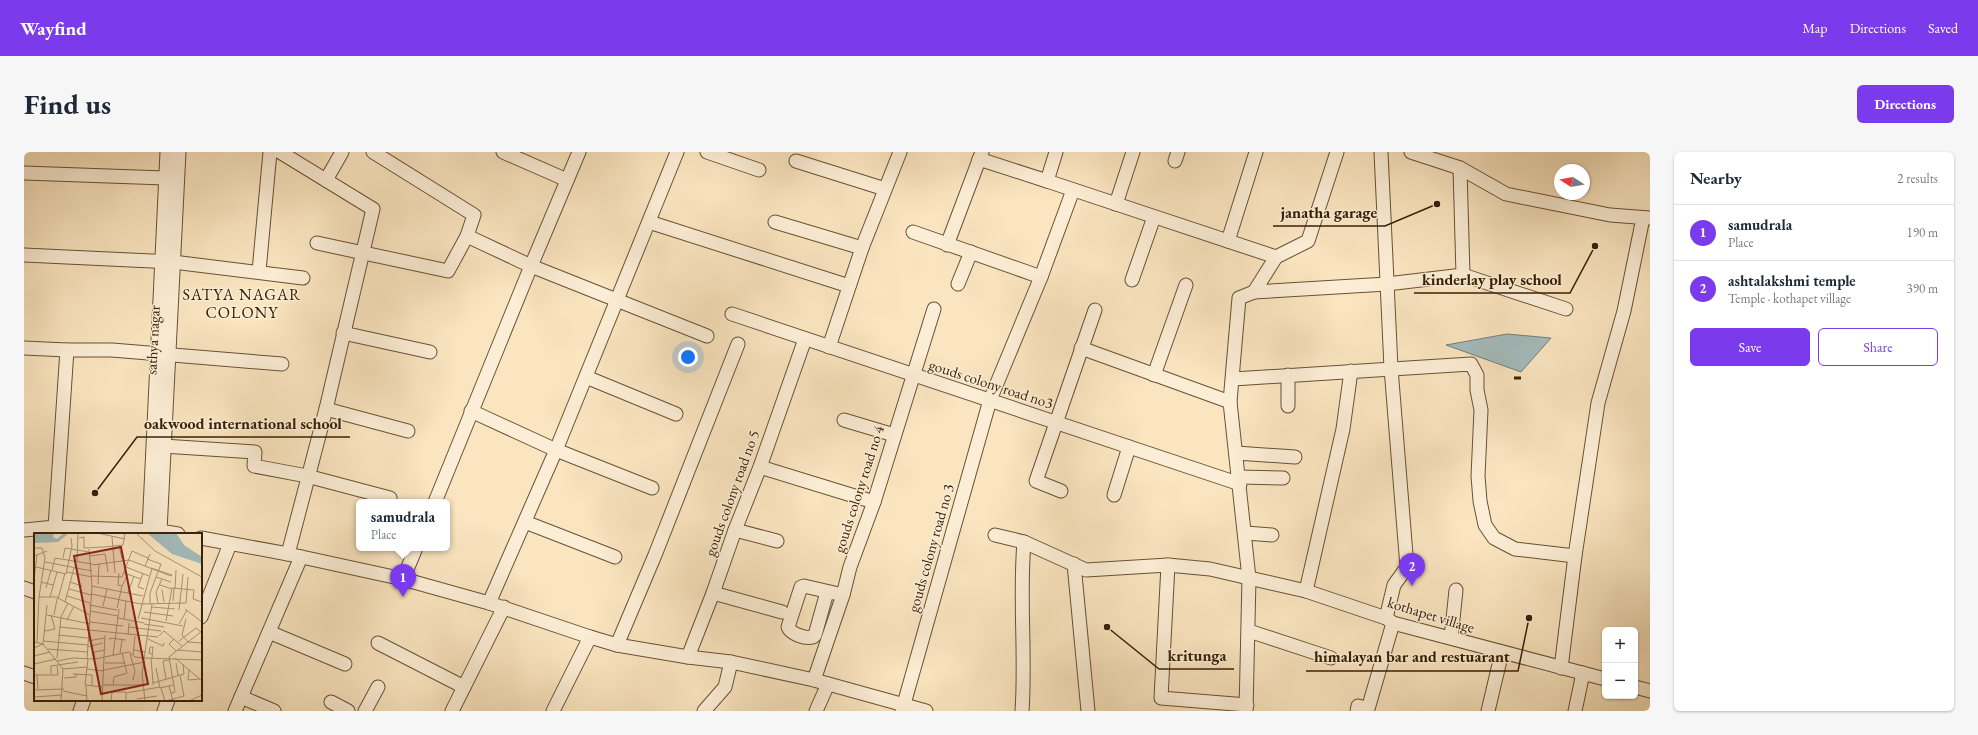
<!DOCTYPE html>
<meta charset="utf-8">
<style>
:root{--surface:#fff;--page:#f6f6f7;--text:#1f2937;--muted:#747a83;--line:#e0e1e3;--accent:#7c3aed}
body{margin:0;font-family:"EB Garamond",serif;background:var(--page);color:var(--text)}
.controls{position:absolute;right:12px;bottom:12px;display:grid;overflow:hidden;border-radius:6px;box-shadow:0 1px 3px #0004}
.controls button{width:36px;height:36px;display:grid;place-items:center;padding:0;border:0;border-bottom:1px solid var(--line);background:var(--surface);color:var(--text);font:20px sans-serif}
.compass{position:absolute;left:1530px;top:12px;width:36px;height:36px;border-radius:50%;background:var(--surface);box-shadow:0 1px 3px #0004;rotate:281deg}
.you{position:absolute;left:664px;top:205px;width:14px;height:14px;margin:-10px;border:3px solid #fff;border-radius:50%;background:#1a73e8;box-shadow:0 0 0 6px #1a73e833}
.badge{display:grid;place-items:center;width:26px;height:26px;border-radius:50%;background:var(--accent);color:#fff;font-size:13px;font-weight:700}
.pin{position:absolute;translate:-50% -33px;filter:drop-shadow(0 1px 2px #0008)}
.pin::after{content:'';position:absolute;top:21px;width:14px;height:12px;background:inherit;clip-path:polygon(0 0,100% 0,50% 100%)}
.popup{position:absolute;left:332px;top:347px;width:94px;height:52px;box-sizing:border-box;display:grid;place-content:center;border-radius:6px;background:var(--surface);filter:drop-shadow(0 1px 3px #0005);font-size:13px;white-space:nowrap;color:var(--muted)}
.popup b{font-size:15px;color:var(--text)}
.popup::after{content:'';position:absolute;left:50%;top:100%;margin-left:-8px;border:8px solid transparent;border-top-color:var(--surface)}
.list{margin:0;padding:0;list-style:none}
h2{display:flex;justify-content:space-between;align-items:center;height:52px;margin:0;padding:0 16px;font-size:17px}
h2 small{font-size:13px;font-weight:400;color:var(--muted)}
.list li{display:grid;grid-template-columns:26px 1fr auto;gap:12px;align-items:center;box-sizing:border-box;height:56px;padding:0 16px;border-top:1px solid var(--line)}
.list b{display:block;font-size:15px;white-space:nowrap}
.list p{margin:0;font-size:13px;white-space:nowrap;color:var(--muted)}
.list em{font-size:13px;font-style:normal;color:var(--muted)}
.actions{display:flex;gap:8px;padding:12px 16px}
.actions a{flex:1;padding:9px 0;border:1px solid var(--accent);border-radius:6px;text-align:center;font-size:14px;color:var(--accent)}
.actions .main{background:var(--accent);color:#fff}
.map{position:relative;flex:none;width:1626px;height:559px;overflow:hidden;border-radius:6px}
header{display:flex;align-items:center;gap:24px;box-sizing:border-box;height:56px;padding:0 20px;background:var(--accent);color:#fff}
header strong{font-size:19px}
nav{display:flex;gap:22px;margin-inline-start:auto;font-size:14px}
.intro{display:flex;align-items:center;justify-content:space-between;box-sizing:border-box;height:96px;padding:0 24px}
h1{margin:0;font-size:28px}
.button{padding:10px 18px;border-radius:6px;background:var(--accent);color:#fff;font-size:14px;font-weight:700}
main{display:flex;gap:24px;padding:0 24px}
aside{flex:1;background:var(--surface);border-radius:6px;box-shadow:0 1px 3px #0004}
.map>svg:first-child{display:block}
</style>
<header>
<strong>Wayfind</strong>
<nav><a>Map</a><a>Directions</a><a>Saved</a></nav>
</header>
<div class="intro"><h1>Find us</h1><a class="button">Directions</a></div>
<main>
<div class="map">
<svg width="1626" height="559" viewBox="0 0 1626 559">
<rect width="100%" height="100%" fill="#fae5c0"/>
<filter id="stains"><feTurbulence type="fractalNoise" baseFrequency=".005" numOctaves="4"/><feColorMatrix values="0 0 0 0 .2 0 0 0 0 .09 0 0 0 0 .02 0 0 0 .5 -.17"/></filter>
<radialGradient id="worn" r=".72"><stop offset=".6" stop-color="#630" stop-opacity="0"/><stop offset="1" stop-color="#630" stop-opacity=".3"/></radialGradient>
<path fill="#a3bcbd" stroke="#787e74" d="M1483 182 1527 186 1497 220 1422 193Z"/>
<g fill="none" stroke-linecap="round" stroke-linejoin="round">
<g stroke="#685134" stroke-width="15">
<g id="minor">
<path d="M256 0 349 57 302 257 264 402"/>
<path d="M349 0 450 63 443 84 507 114 683 184"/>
<path d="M479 0 543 28"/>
<path d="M683 0 735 18"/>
<path d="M1032 0 1023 29 1252 105"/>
<path d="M1357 0 1367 216 1383 415 1370 433 1362 466"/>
<path d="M1387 0 1436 16 1482 42 1586 63 1626 66"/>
<path d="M955 7 1023 29"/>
<path d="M772 9 861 37"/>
<path d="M1151 9 1154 0"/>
<path d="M1436 16 1439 123"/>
<path d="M0 21 141 26"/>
<path d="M302 28 318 0"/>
<path d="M1092 52 1109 0"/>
<path d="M625 70 825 134"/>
<path d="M751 70 838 96"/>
<path d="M889 80 1017 125"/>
<path d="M1204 89 1232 0"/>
<path d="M293 91 424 119 443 84"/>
<path d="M923 93 958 0"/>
<path d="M0 103 149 110 279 126"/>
<path d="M235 119 246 0"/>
<path d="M1108 128 1130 65"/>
<path d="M934 132 947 100"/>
<path d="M1230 140 1363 132 1439 123 1542 157"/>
<path d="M708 162 1216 332"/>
<path d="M319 181 406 200"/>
<path d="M805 195 838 96 876 0"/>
<path d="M0 196 43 198"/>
<path d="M1057 196 1206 250"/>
<path d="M1130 223 1162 133"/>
<path d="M1264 223V254"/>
<path d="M562 225 652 262"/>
<path d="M1209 227 1447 212 1453 223V238L1457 258 1454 324 1456 349 1461 373 1470 386 1491 397 1551 404"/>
<path d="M302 257 384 279"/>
<path d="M447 259 532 298 628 336"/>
<path d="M820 268 870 283"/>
<path d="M139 294 231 300 230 314 283 324 366 346"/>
<path d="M1212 301 1271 305"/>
<path d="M736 315 850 350"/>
<path d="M1215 325 1259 326"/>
<path d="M1037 339 1012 329 1071 158"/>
<path d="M1090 343 1105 295"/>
<path d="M411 350 507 114 555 0"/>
<path d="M501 370 591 405"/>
<path d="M31 375 43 198H88L258 212"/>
<path d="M0 378 31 375 136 379 154 382"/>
<path d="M125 378 143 0"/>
<path d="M711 378 753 389"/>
<path d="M136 379 155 0"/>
<path d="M1222 381 1248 383"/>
<path d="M971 383 1000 390 1062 418 1144 413 1186 417 1282 439 1362 466 1369 471 1581 527"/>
<path d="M177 386 264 402 379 427 465 451 566 485 593 493 664 505 707 510 790 528 902 559"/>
<path d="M1050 412 1064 559"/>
<path d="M1144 413 1137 546 1223 553"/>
<path d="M379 427 392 396"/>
<path d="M0 436 11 440"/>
<path d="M1282 439 1319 277 1327 219"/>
<path d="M803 440 791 483 789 485C781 487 767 482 764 475L777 435 780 434 819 443"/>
<path d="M689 441 758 460"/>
<path d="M465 451 532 298 653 0"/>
<path d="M177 465 206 392"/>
<path d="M1225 479 1307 506"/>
<path d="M245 480 321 512"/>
<path d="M1427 486 1432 438"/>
<path d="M354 491 440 535"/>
<path d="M593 493 631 403 714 192"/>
<path d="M664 505 689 441 711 378 736 315 781 187"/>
<path d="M1537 516 1551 404 1574 251 1600 159 1619 66"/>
<path d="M0 521 11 525"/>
<path d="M790 528 819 443 826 415 850 350 910 157"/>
<path d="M1611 535 1626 539"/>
<path d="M217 545 250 559"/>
<path d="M307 550 324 559"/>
<path d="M56 559 60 548"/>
<path d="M140 559 144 548"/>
<path d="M211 559 277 405"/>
<path d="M341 559 354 535"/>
<path d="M428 559 480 455"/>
<path d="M529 559 566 485"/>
<path d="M680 559 701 535 707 510"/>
<path d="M792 559 804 532"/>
<path d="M878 559 966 248 1017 125 1049 38"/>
<path d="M998 559C1002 503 995 447 1000 390"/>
<path d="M1222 559 1225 426 1206 250 1215 146 1230 140 1252 105 1284 89 1313 0"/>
<path d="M1333 559 1334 554 1344 557 1369 471"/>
<path d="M1464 559 1478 500"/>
<path d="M1551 559 1559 521"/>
</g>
</g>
<use href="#minor" stroke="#fceed6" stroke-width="13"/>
<path stroke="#372006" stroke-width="3" stroke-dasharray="7 7" stroke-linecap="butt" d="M1490 226H1500"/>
</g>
<g text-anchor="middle" stroke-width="3" stroke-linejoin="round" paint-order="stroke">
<g font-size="15" fill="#372006" stroke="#fceed6">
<text transform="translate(129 188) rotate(-87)" y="5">sathya nagar</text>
<text transform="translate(967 232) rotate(18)" y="5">gouds colony road no3</text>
<text transform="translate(835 337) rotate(-72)" y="5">gouds colony road no 4</text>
<text transform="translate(708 341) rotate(-70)" y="5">gouds colony road no 5</text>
<text transform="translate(907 396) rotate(-74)" y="5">gouds colony road no 3</text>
<text transform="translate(1407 463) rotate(17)" y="5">kothapet village</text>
</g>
<g font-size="16" letter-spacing="1" fill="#372006" stroke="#fceed6">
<text x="218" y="148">SATYA NAGAR<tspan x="218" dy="18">COLONY</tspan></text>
</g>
</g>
<g transform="translate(10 381)">
<rect width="168" height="168" fill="#fae5c0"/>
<path d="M0 0H20L19 4 23 6 30 0H35L24 9 0 10ZM113 0H142L150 12 168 24V31L138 21Z" fill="#a3bcbd"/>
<path fill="none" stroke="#ac9676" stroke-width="1" d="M63 0 91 6M102 0 121 18 168 44M78 4 81 40M45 5 50 4V15L70 14 89 12 91 0M85 12 88 26M0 15H8L11 25 5 64 3 109M0 23 13 18M56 23 71 21 74 39M29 25 31 15 55 19M113 26 127 31 116 60V71M43 28 44 0M11 29 58 38M58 32 95 27 137 43 138 42 117 35M111 33 116 21M2 34 32 41 38 13 37 5M92 34 115 43M18 37 21 25 58 31M33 39 58 44M85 40 84 52 88 53M90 40 107 46M109 40 104 54 110 56M58 43 88 44 98 18 114 25M122 44 137 49M0 47 3 22M7 49 19 52M36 49 48 53M64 51 65 31M126 52 138 56M58 53 109 63M12 55 17 37M35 56 57 62M141 56 142 37M128 57 130 69M94 60 100 43M57 61 107 71 152 70 154 44M33 63 56 70M5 64H22L56 82M16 64 23 39M24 66 31 40M139 68 140 56M31 69 40 35M124 70 122 59 128 46M55 72 83 77M69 73 73 56M118 74 141 76M83 75 88 53 94 41M151 76 168 89M145 77 149 41M56 78 84 83M110 79 139 83M13 82 56 91M20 82 23 66M84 85 110 90M107 85 149 93M90 86 92 68M104 86 118 35M152 86 148 102 154 109 168 110M33 87 40 73M132 88 138 55 160 57 159 66 168 69M56 89 89 93M110 91 130 94M145 91 153 77M25 94 124 104M95 94 127 98M11 98 21 96 17 82M24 102 54 105M94 102 95 90M125 103 130 98 148 113M114 106 129 113 130 110M140 106 135 111 142 118M76 107V105L92 107M9 108 54 112M54 108 70 105M145 108 162 95 167 99M0 109 9 111 29 136 27 168M53 114 69 110M0 115 9 111 13 72M14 116 53 119M100 117 112 119M143 117 168 119M86 120 88 107M96 121 101 138 99 147M79 122 85 76M99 122 101 103M0 123 16 119M135 124 168 98M135 124 141 159 137 160M23 125 27 84 34 70M117 125 119 150M118 125 119 114H116L115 120 118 121M141 125 168 148M61 126 60 119 71 117M53 127 58 53 55 16M23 128 39 125 61 126 95 119 101 124 111 125 168 127M71 130H91M142 130 144 142M0 131 22 126M53 134 51 152 69 154M122 135 126 155 139 152M29 136 53 134 54 127M53 136 70 138M155 136 154 147 166 146M70 137 111 129M17 141V133L44 129M39 141 58 142V153M0 142H24L23 133M3 142 4 156M30 145 42 144V141M132 146 129 128 135 127M69 152H108M79 152 80 144 93 140 88 120M119 152V150L150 141 149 131M52 153 53 168M135 153 139 168M127 155 131 168M0 157 30 156M29 158 53 163M92 160 126 154M0 164 28 162M103 166 123 163M68 168 71 102M77 168 78 159H92V168M111 168 108 140 118 71M132 168 150 163 146 142M155 168 168 162"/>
<path fill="#8f2418" fill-opacity="0.15" stroke="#8f2418" stroke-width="2" d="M87 14 114 151 67 161 40 23Z"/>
<rect width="168" height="168" fill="none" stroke="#372006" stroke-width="2"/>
</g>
<path fill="none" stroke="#372006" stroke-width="1.5" d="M1413 52L1361 74H1249M1571 94L1546 141H1390M71 341L113 285H326M1083 475L1135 517H1210M1505 466L1494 519H1282"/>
<g fill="#372006" stroke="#fceed6" stroke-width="1.5">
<circle cx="1413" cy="52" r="4"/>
<circle cx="1571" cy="94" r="4"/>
<circle cx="71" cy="341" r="4"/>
<circle cx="1083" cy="475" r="4"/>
<circle cx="1505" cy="466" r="4"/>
</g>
<g font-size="16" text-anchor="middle" font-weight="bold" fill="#372006" stroke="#fceed6" stroke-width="3" stroke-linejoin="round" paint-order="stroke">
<text x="1305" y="66">janatha garage</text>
<text x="1468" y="133">kinderlay play school</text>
<text x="219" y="277">oakwood international school</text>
<text x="1173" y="509">kritunga</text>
<text x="1388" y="510">himalayan bar and restuarant</text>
</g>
<rect width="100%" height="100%" filter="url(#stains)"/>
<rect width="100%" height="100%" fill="url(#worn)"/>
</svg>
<div class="controls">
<button>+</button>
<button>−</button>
</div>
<svg class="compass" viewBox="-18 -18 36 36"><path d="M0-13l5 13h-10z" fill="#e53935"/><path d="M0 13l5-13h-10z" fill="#747a83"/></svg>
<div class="you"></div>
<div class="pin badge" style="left:379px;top:445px">1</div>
<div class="popup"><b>samudrala</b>Place</div>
<div class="pin badge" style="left:1388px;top:434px">2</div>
</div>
<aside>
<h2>Nearby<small>2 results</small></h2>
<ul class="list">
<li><span class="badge">1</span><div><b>samudrala</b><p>Place</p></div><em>190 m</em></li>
<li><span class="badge">2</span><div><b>ashtalakshmi temple</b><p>Temple · kothapet village</p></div><em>390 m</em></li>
</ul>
<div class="actions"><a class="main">Save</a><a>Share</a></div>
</aside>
</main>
